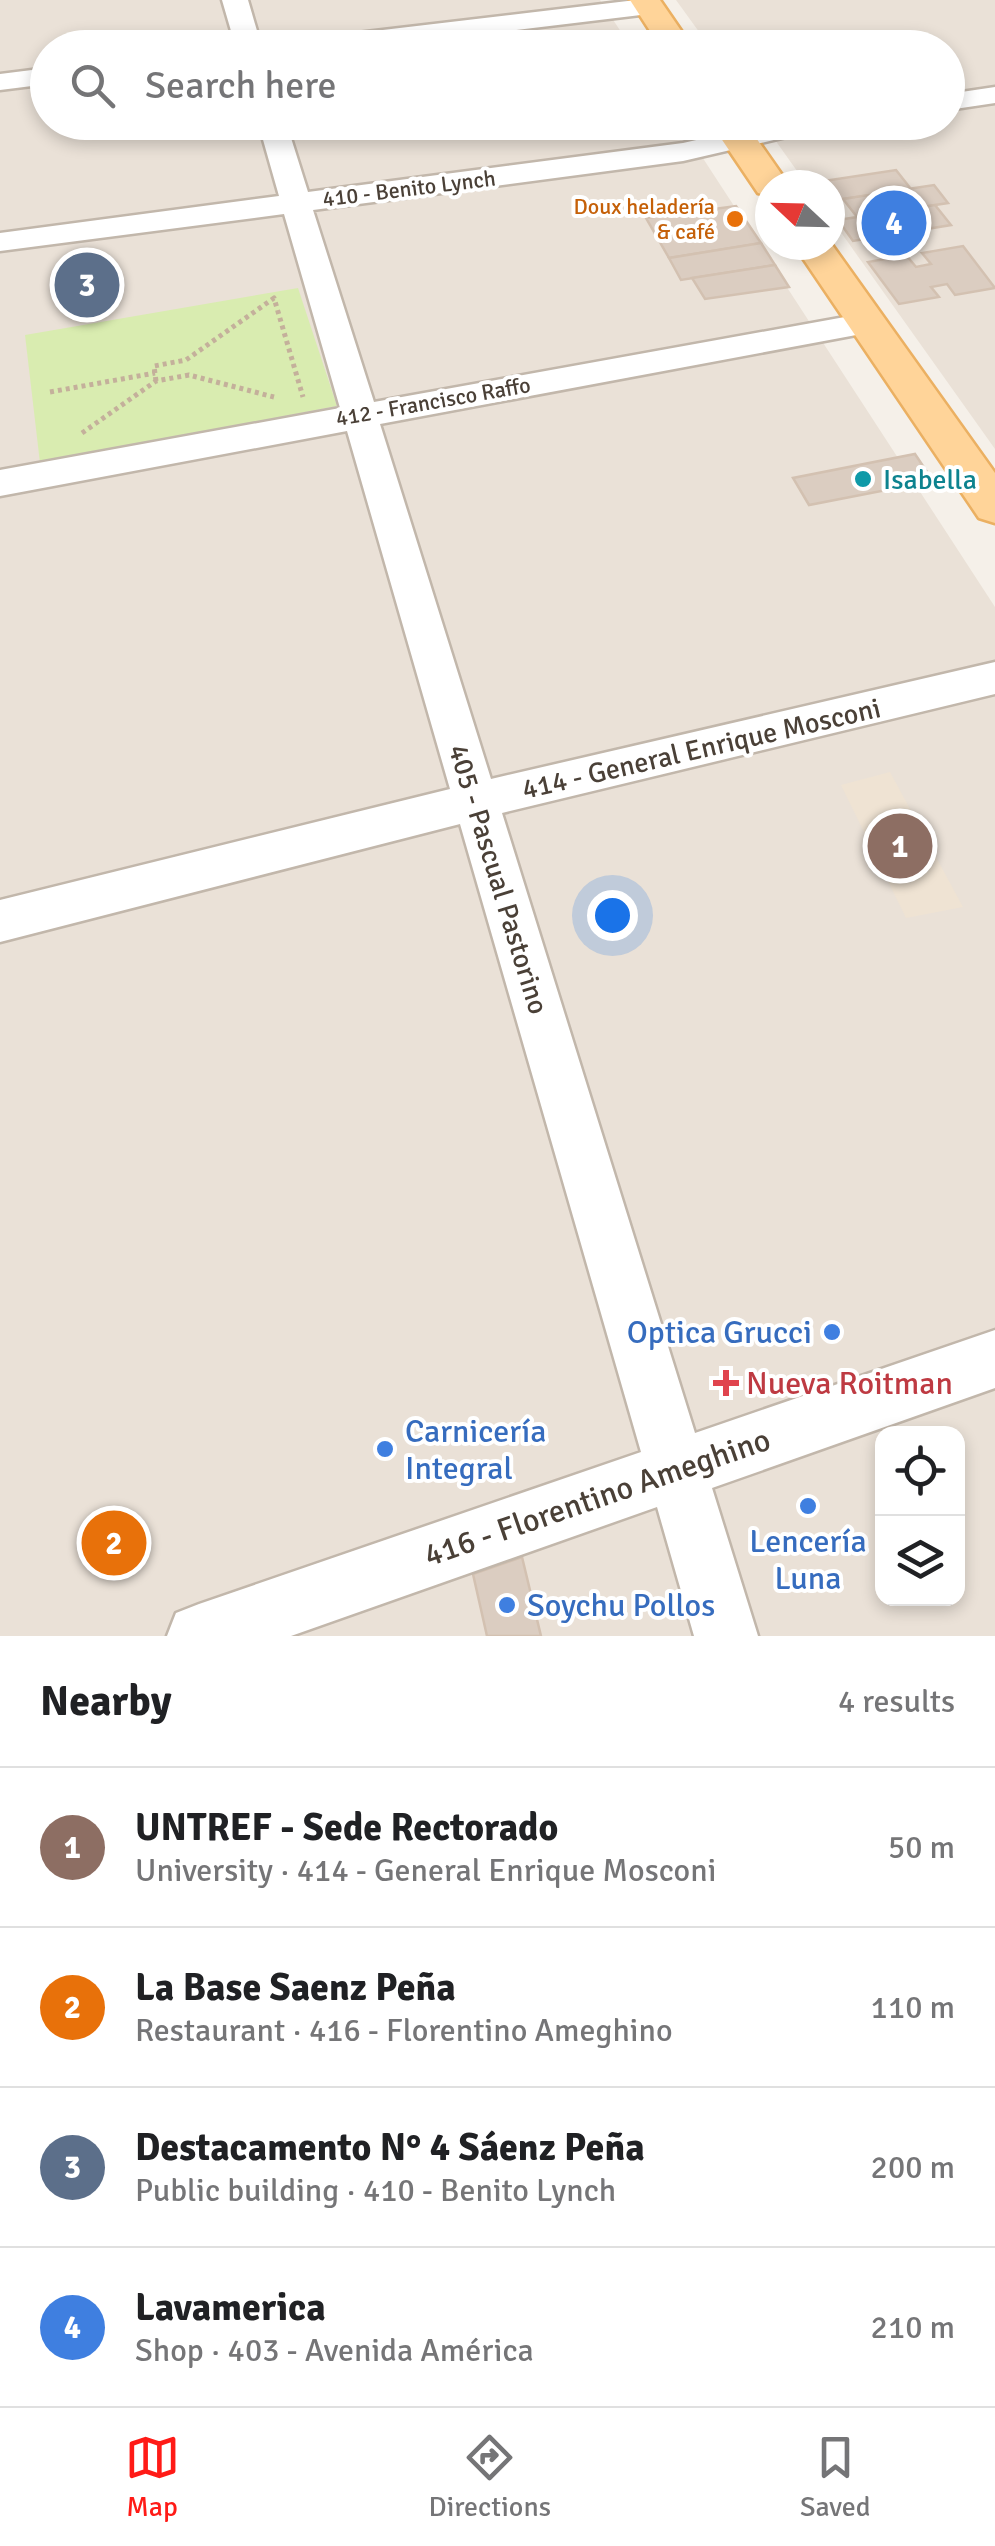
<!DOCTYPE html>
<meta charset="utf-8">
<style>
:root{--surface:#fff;--page:#f6f6f6;--text:#202124;--muted:#757577;--line:#e0e0e0;--accent:#ff1b17}
body{margin:0;font-family:Signika,sans-serif;background:var(--page);color:var(--text)}
.controls{position:absolute;right:30px;bottom:30px;display:grid;overflow:hidden;border-radius:20px;box-shadow:0 5px 15px #0003}
.controls button{width:90px;height:90px;display:grid;place-items:center;padding:0;border:0;border-bottom:2px solid var(--line);background:var(--surface);color:var(--text);font:50px sans-serif}
.compass{position:absolute;left:755px;top:170px;width:90px;height:90px;border-radius:50%;background:var(--surface);box-shadow:0 5px 15px #0003;rotate:292deg}
.you{position:absolute;left:612px;top:915px;width:35px;height:35px;margin:-25px;border:8px solid #fff;border-radius:50%;background:#1a73e8;box-shadow:0 0 0 15px #1a73e833}
.badge{display:grid;place-items:center;width:65px;height:65px;border-radius:50%;background:var(--accent);color:#fff;font-size:32px;font-weight:700}
.pin{position:absolute;translate:-50% -50%;border:5px solid #fff;box-shadow:0 2px 10px #0006}
.list{margin:0;padding:0;list-style:none}
h2{display:flex;justify-content:space-between;align-items:center;height:130px;margin:0;padding:0 40px;font-size:42px}
h2 small{font-size:32px;font-weight:400;color:var(--muted)}
.list li{display:grid;grid-template-columns:65px 1fr auto;gap:30px;align-items:center;box-sizing:border-box;height:160px;padding:0 40px;border-top:2px solid var(--line)}
.list b{display:block;font-size:38px;white-space:nowrap}
.list p{margin:0;font-size:32px;white-space:nowrap;color:var(--muted)}
.list em{font-size:32px;font-style:normal;color:var(--muted)}
.icon{flex:none;width:55px;height:55px;fill:none;stroke:currentColor;stroke-width:2;stroke-linecap:round;stroke-linejoin:round}
.map{position:relative;flex:none;width:995px;height:1636px;overflow:hidden}
.search{position:absolute;background:var(--surface);box-shadow:0 5px 15px #0003;left:30px;right:30px;top:30px;height:110px;display:flex;align-items:center;gap:25px;box-sizing:border-box;padding:0 35px;border-radius:55px;color:var(--muted);font-size:38px}
.sheet{height:770px;background:var(--surface)}
nav{display:flex;justify-content:space-around;align-items:center;box-sizing:border-box;height:140px;border-top:2px solid var(--line);background:var(--surface);font-size:28px;color:var(--muted)}
nav a{display:grid;justify-items:center;gap:5px}
nav .on{color:var(--accent)}
.map>svg:first-child{display:block}
</style>
<div class="map">
<svg width="995" height="1636" viewBox="0 0 995 1636">
<rect width="100%" height="100%" fill="#f5f0e9"/>
<g fill="#eae1d7" fill-rule="evenodd">
<path d="M0 0H600L631 47 48 48V122L680 123 995 607V1636H0ZM882 1434H958V1598H882Z"/>
<path d="M676 0H995V449L830 217V185H807L763 123 948 122V48L710 47Z"/>
</g>
<path fill="#efe3d3" d="M890 772 963 907 906 918 841 785Z"/>
<path fill="#d9ecb0" d="M298 288 337 406 40 463 25 335Z"/>
<g fill="#dbcdc1" stroke="#d3c1b1" stroke-width="2.5">
<path d="M628 38 634 48H591L588 42Z"/>
<path d="M896 170 911 189 830 201V185L811 183Z"/>
<path d="M934 185 948 203 909 209 903 201 877 205 883 213 857 217 843 199 869 195 875 203 901 199 895 191Z"/>
<path d="M935 205 951 225 853 241 838 220Z"/>
<path d="M736 206 761 243 669 258 646 218Z"/>
<path d="M761 243 775 265 681 280 669 258Z"/>
<path d="M963 246 995 288 955 295 947 284 931 287 939 297 899 304 868 262 906 255 916 267 931 264 922 253Z"/>
<path d="M100 253 112 311 72 318 62 259Z"/>
<path d="M775 265 789 287 705 299 692 278Z"/>
<path d="M915 454 933 481 809 505 793 478Z"/>
<path d="M522 1557 541 1636H487L473 1574Z"/>
</g>
<g fill="none" stroke-linecap="round" stroke-linejoin="round">
<g stroke="#c2b7ab" stroke-width="5">
<g id="minor">
<path d="M222 0H248L262 48H236Z"/>
<path d="M636 0H655L662 6 649 14 367 48H285L298 40Z"/>
<path d="M48 68V84L0 90V74Z"/>
<path d="M995 87V103L948 110V94Z"/>
<path d="M258 122H286L308 192 683 143 776 122H829L825 128 683 161 313 210 374 402 867 313 879 316 883 323 879 330 867 333 380 424 491 779 995 662V694L502 813 695 1433 995 1330V1388L712 1488 758 1636H694L657 1507 291 1636H167L176 1613 199 1604 641 1452 460 824 0 942V900L450 789 347 431 0 496V470L340 408 284 214 0 251V233L279 196Z"/>
</g>
</g>
<g stroke="#ebb062" stroke-width="5">
<g id="major">
<path d="M630 0H660L693 48H661Z"/>
<path d="M710 122H745L789 185H770V196L758 193Z"/>
<path d="M830 242 995 473V523L979 518 794 245H830Z"/>
</g>
</g>
<g stroke="#c4b09b" stroke-width="5" stroke-dasharray="4 4" stroke-linecap="butt">
<path d="M156 381 154 366 186 360 274 298 303 397"/>
<path d="M50 392 155 373"/>
<path d="M82 433 156 381 189 375 274 397"/>
</g>
<use href="#minor" fill="#fff" fill-rule="evenodd"/>
<use href="#major" fill="#ffd499" fill-rule="evenodd"/>
</g>
<circle fill="#e8710a" stroke="#fff" stroke-width="4" cx="735" cy="219" r="10"/>
<circle fill="#0f9aa8" stroke="#fff" stroke-width="4" cx="863" cy="479" r="10"/>
<g fill="#3f7fe0" stroke="#fff" stroke-width="4">
<circle cx="832" cy="1332" r="10"/>
<circle cx="385" cy="1449" r="10"/>
<circle cx="808" cy="1506" r="10"/>
<circle cx="507" cy="1605" r="10"/>
</g>
<path fill="#e0444e" stroke="#fff" stroke-width="4" d="M721 1368h10v10h10v10h-10v10h-10v-10h-10v-10h10z"/>
<g text-anchor="middle" stroke-width="8" stroke-linejoin="round" paint-order="stroke">
<g font-size="22" fill="#4a4037" stroke="#fff">
<text transform="translate(409 188) rotate(-7)" y="8">410 - Benito Lynch</text>
<text transform="translate(433 401) rotate(-10)" y="8">412 - Francisco Raffo</text>
</g>
<g font-size="22" fill="#c56008" stroke="#fff" text-anchor="end">
<text x="715" y="214">Doux heladería<tspan x="715" dy="25">&amp; café</tspan></text>
</g>
<g font-size="28" fill="#0d838f" stroke="#fff" text-anchor="start">
<text x="883" y="489">Isabella</text>
</g>
<g font-size="28" fill="#4a4037" stroke="#fff">
<text transform="translate(701 748) rotate(-13)" y="10">414 - General Enrique Mosconi</text>
<text transform="translate(499 879) rotate(73)" y="10">405 - Pascual Pastorino</text>
</g>
<g font-size="32" fill="#366cbe" stroke="#fff" text-anchor="start">
<text x="812" y="1343" text-anchor="end">Optica Grucci</text>
<text x="405" y="1442">Carnicería<tspan x="405" dy="37">Integral</tspan></text>
<text x="808" y="1552" text-anchor="middle">Lencería<tspan x="808" dy="37">Luna</tspan></text>
<text x="527" y="1616">Soychu Pollos</text>
</g>
<g font-size="32" fill="#be3a42" stroke="#fff" text-anchor="start">
<text x="746" y="1394">Nueva Roitman</text>
</g>
<g font-size="32" fill="#4a4037" stroke="#fff">
<text transform="translate(597 1497) rotate(-19)" y="11">416 - Florentino Ameghino</text>
</g>
</g>
</svg>
<div class="controls">
<button><svg class="icon" aria-label="locate" viewBox="0 0 24 24"><circle cx="12" cy="12" r="6"/><path d="M12 2v4M12 18v4M2 12h4M18 12h4"/></svg></button>
<button><svg class="icon" aria-label="layers" viewBox="0 0 24 24"><path d="M12 4l9 5-9 5-9-5zM3 14l9 5 9-5"/></svg></button>
</div>
<svg class="compass" viewBox="-18 -18 36 36"><path d="M0-13l5 13h-10z" fill="#e53935"/><path d="M0 13l5-13h-10z" fill="#757577"/></svg>
<div class="you"></div>
<div class="pin badge" style="left:900px;top:846px;background:#8d6e63">1</div>
<div class="pin badge" style="left:114px;top:1543px;background:#e8710a">2</div>
<div class="pin badge" style="left:87px;top:285px;background:#5c6f8a">3</div>
<div class="pin badge" style="left:894px;top:223px;background:#3f7fe0">4</div>
<div class="search"><svg class="icon" aria-label="search" viewBox="0 0 24 24"><circle cx="10" cy="10" r="6"/><path d="M15 15l6 6"/></svg>Search here</div>
</div>
<section class="sheet">
<h2>Nearby<small>4 results</small></h2>
<ul class="list">
<li><span class="badge" style="background:#8d6e63">1</span><div><b>UNTREF - Sede Rectorado</b><p>University · 414 - General Enrique Mosconi</p></div><em>50 m</em></li>
<li><span class="badge" style="background:#e8710a">2</span><div><b>La Base Saenz Peña</b><p>Restaurant · 416 - Florentino Ameghino</p></div><em>110 m</em></li>
<li><span class="badge" style="background:#5c6f8a">3</span><div><b>Destacamento N° 4 Sáenz Peña</b><p>Public building · 410 - Benito Lynch</p></div><em>200 m</em></li>
<li><span class="badge" style="background:#3f7fe0">4</span><div><b>Lavamerica</b><p>Shop · 403 - Avenida América</p></div><em>210 m</em></li>
</ul>
</section>
<nav>
<a class="on"><svg class="icon" aria-label="map" viewBox="0 0 24 24"><path d="M3 6l6-2 6 2 6-2v14l-6 2-6-2-6 2zM9 4v14M15 6v14"/></svg>Map</a>
<a><svg class="icon" aria-label="directions" viewBox="0 0 24 24"><path d="M12 3l9 9-9 9-9-9zM9 14v-3h6M13 9l2 2-2 2"/></svg>Directions</a>
<a><svg class="icon" aria-label="saved" viewBox="0 0 24 24"><path d="M7 4h10v16l-5-4-5 4z"/></svg>Saved</a>
</nav>
